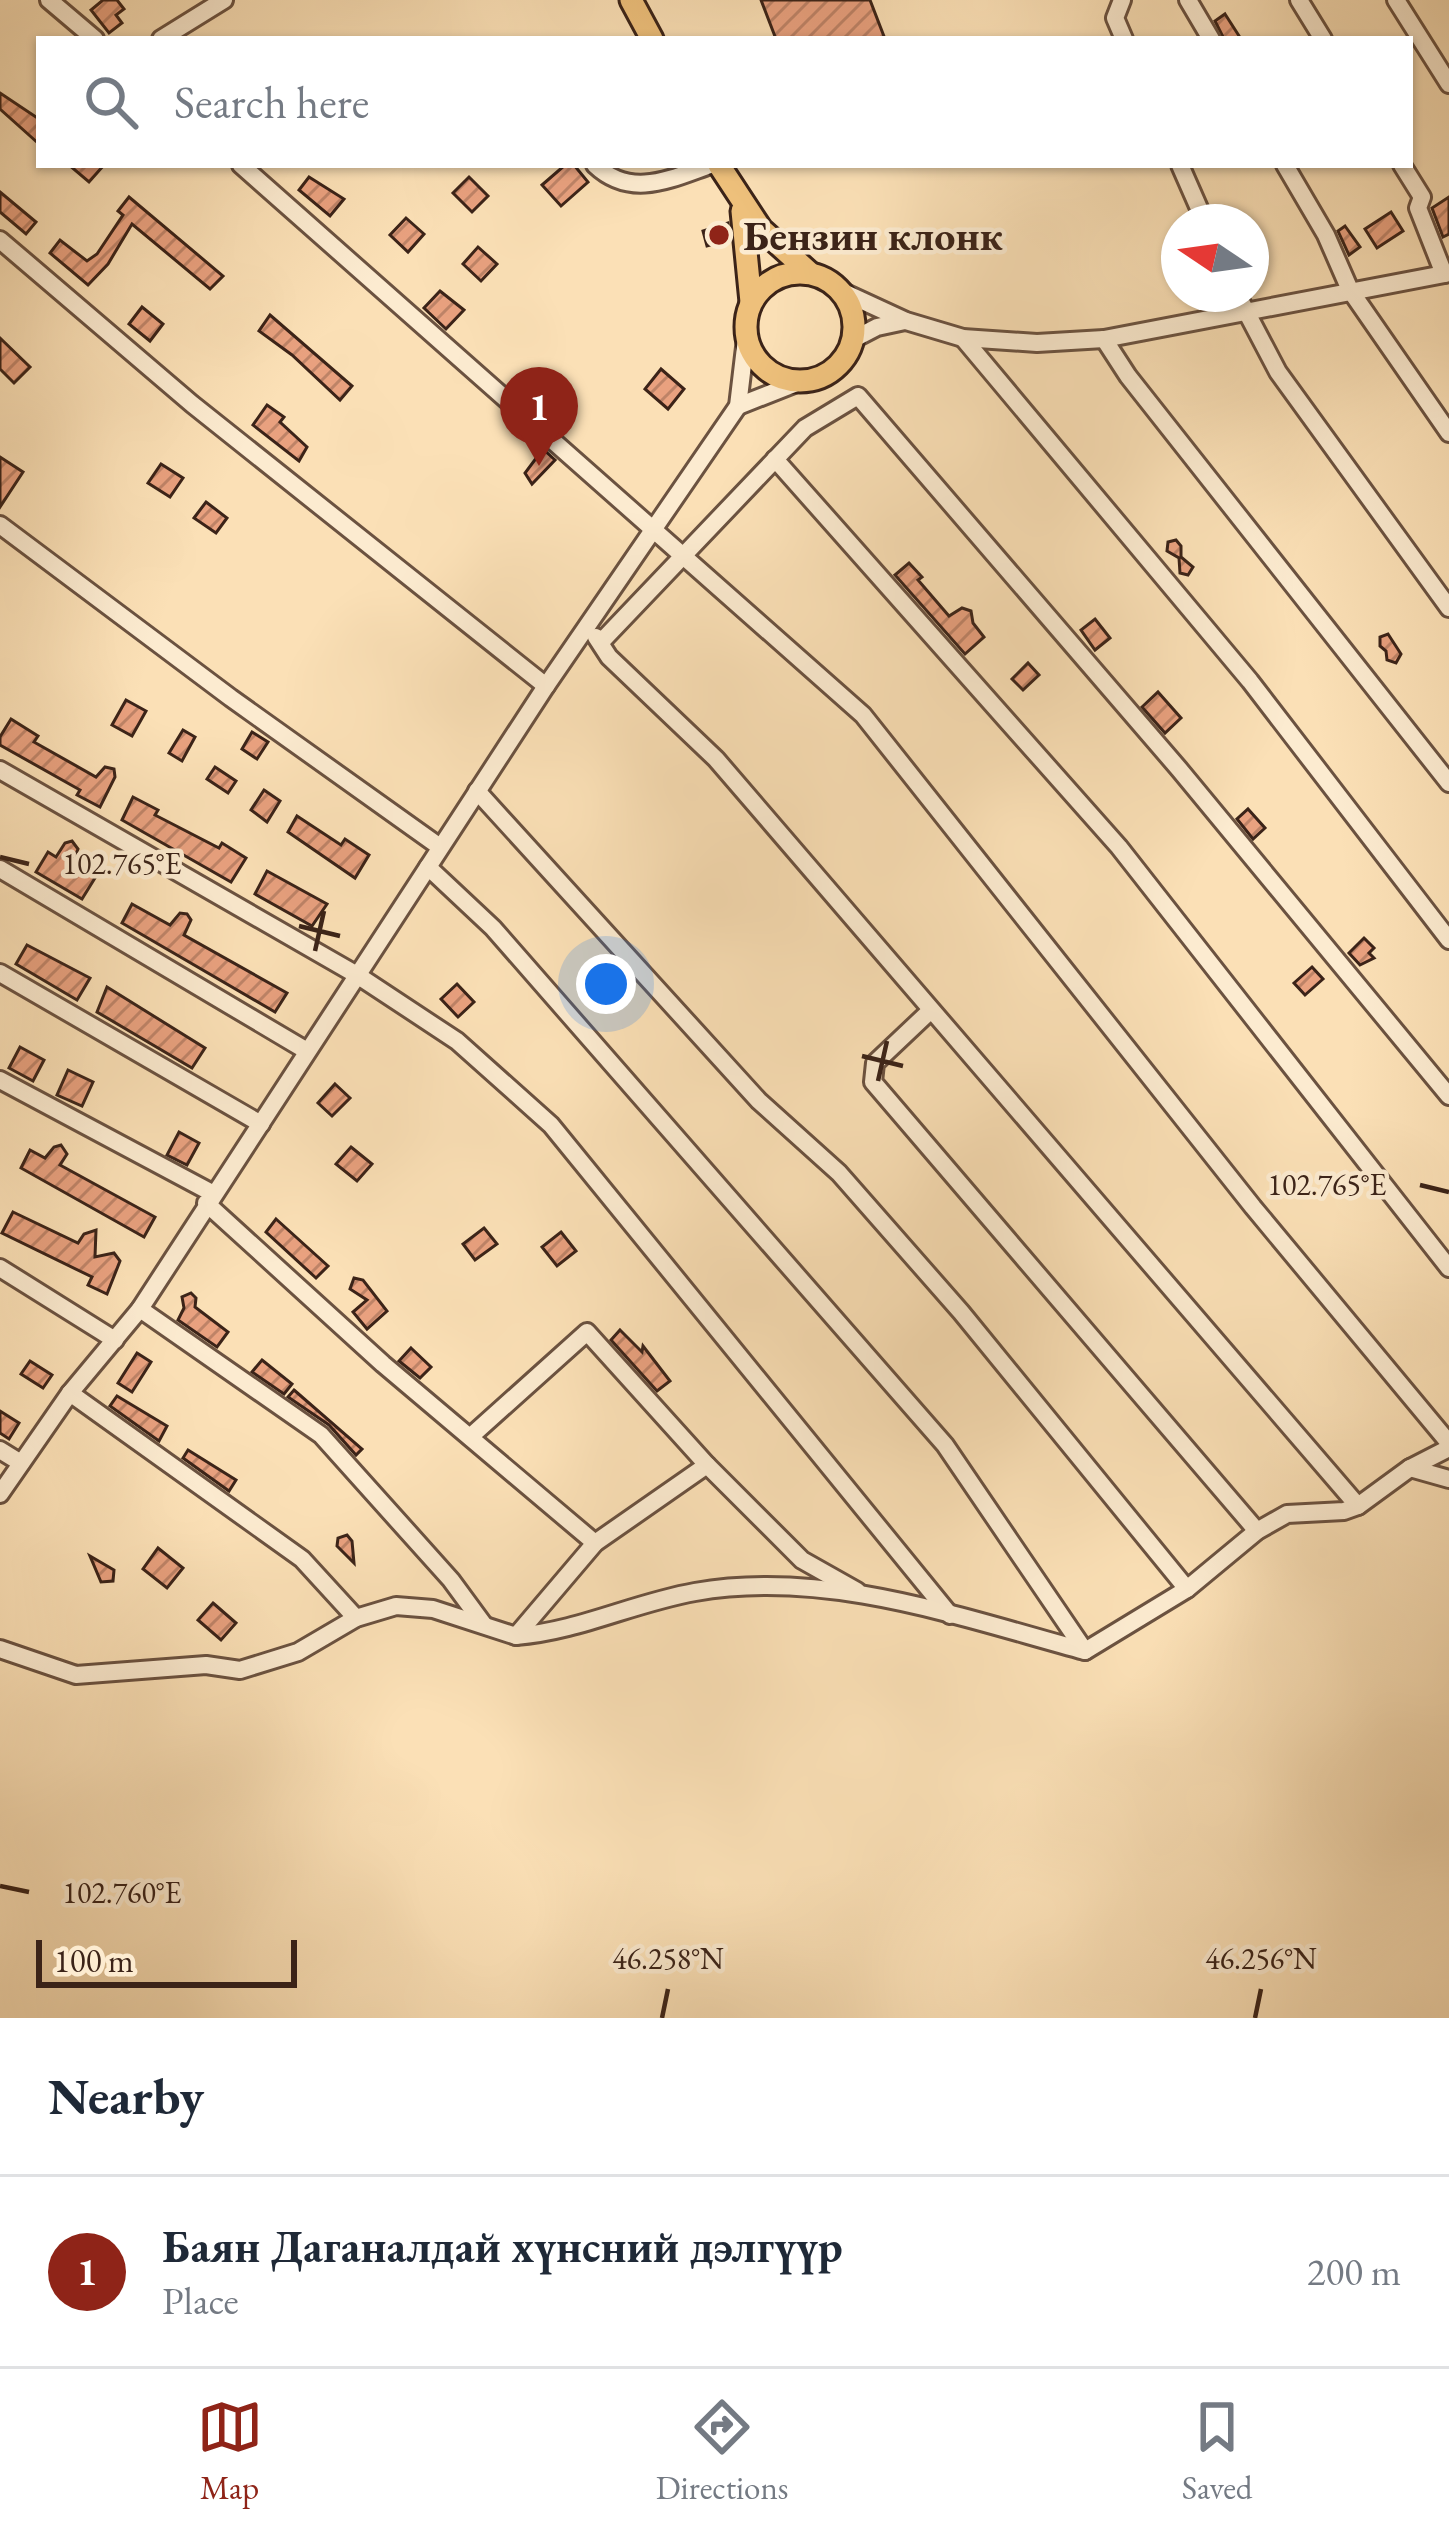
<!DOCTYPE html>
<meta charset="utf-8">
<style>
:root{--surface:#fff;--page:#f6f6f7;--text:#1f2937;--muted:#747a83;--line:#e0e1e3;--accent:#8f2418}
body{margin:0;font-family:"EB Garamond",serif;background:var(--page);color:var(--text)}
.compass{position:absolute;left:1161px;top:204px;width:108px;height:108px;border-radius:50%;background:var(--surface);box-shadow:0 3px 9px #0004;rotate:283deg}
.scale{position:absolute;left:36px;bottom:30px;width:261px;box-sizing:border-box;padding-left:12px;border:6px solid #3b2318;border-top:0;font-size:33px;line-height:42px;white-space:nowrap;color:#3b2318;-webkit-text-stroke:9px #fcebd0;paint-order:stroke}
.you{position:absolute;left:606px;top:984px;width:42px;height:42px;margin:-30px;border:9px solid #fff;border-radius:50%;background:#1a73e8;box-shadow:0 0 0 18px #1a73e833}
.badge{display:grid;place-items:center;width:78px;height:78px;border-radius:50%;background:var(--accent);color:#fff;font-size:39px;font-weight:700}
.pin{position:absolute;translate:-50% -99px;filter:drop-shadow(0 3px 6px #0008)}
.pin::after{content:'';position:absolute;top:63px;width:42px;height:36px;background:inherit;clip-path:polygon(0 0,100% 0,50% 100%)}
.list{margin:0;padding:0;list-style:none}
h2{display:flex;justify-content:space-between;align-items:center;height:156px;margin:0;padding:0 48px;font-size:51px}
h2 small{font-size:39px;font-weight:400;color:var(--muted)}
.list li{display:grid;grid-template-columns:78px 1fr auto;gap:36px;align-items:center;box-sizing:border-box;height:192px;padding:0 48px;border-top:3px solid var(--line)}
.list b{display:block;font-size:45px;white-space:nowrap}
.list p{margin:0;font-size:39px;white-space:nowrap;color:var(--muted)}
.list em{font-size:39px;font-style:normal;color:var(--muted)}
.icon{flex:none;width:66px;height:66px;fill:none;stroke:currentColor;stroke-width:2;stroke-linecap:round;stroke-linejoin:round}
.map{position:relative;flex:none;width:1449px;height:2018px;overflow:hidden}
.search{position:absolute;background:var(--surface);box-shadow:0 3px 9px #0004;left:36px;right:36px;top:36px;height:132px;display:flex;align-items:center;gap:30px;box-sizing:border-box;padding:0 42px;border-radius:0px;color:var(--muted);font-size:45px}
.sheet{height:348px;background:var(--surface)}
nav{display:flex;justify-content:space-around;align-items:center;box-sizing:border-box;height:168px;border-top:3px solid var(--line);background:var(--surface);font-size:33px;color:var(--muted)}
nav a{display:grid;justify-items:center;gap:6px}
nav .on{color:var(--accent)}
.map>svg:first-child{display:block}
</style>
<div class="map">
<svg width="1449" height="2018" viewBox="0 0 1449 2018">
<defs>
<pattern id="building-hatch" width="6" height="6" patternUnits="userSpaceOnUse" patternTransform="scale(3)"><rect width="6" height="6" fill="#e9a17f"/><path d="M-1 1l2-2M0 6l6-6M5 7l2-2" fill="none" stroke="#be8367"/></pattern>
</defs>
<rect width="100%" height="100%" fill="#fbe0b6"/>
<filter id="stains"><feTurbulence type="fractalNoise" baseFrequency=".00167" numOctaves="4"/><feColorMatrix values="0 0 0 0 .2 0 0 0 0 .09 0 0 0 0 .02 0 0 0 .5 -.17"/></filter>
<radialGradient id="worn" r=".72"><stop offset=".6" stop-color="#630" stop-opacity="0"/><stop offset="1" stop-color="#630" stop-opacity=".3"/></radialGradient>
<g fill="url(#building-hatch)" stroke="#3b2318" stroke-width="3">
<path d="M103 0H117L124 9 116 15 122 23 109 33 91 10Z"/>
<path d="M761 0H870L885 39H776Z"/>
<path d="M1225 14 1241 39H1224L1215 21Z"/>
<path d="M0 93 39 119V144L0 109Z"/>
<path d="M69 165H104L89 182Z"/>
<path d="M565 165H574L588 182 561 206 542 185Z"/>
<path d="M309 177 344 199 330 216 299 190Z"/>
<path d="M469 177 488 196 472 212 453 193Z"/>
<path d="M0 192 36 222 26 234 0 212Z"/>
<path d="M129 197 223 276 210 289 132 224 108 264 88 285 50 253 60 240 87 261 97 254 123 215 118 211Z"/>
<path d="M1449 197V234L1443 237 1432 208Z"/>
<path d="M1391 212 1403 231 1377 248 1365 229Z"/>
<path d="M406 218 424 234 408 252 390 235Z"/>
<path d="M728 223 730 240 707 246 703 231Z"/>
<path d="M1345 226 1360 247 1349 255 1338 231Z"/>
<path d="M478 247 497 264 481 281 463 264Z"/>
<path d="M440 291 464 310 446 329 424 308Z"/>
<path d="M142 307 163 324 150 341 129 324Z"/>
<path d="M270 315 352 386 340 400 292 355 259 331Z"/>
<path d="M0 338 30 367 14 383 0 369Z"/>
<path d="M661 369 684 389 668 409 645 389Z"/>
<path d="M267 405 284 417 280 422 307 447 299 461 253 425Z"/>
<path d="M543 449 555 460 532 484 525 473Z"/>
<path d="M0 457 23 472 0 507Z"/>
<path d="M161 464 183 478 170 497 148 483Z"/>
<path d="M206 502 227 518 216 533 194 518Z"/>
<path d="M1176 540 1181 546V557L1193 567 1188 575 1180 573 1179 558 1167 551 1168 542Z"/>
<path d="M909 563 922 577 918 580 949 616 962 608 971 611 973 623 984 637 965 654 895 575Z"/>
<path d="M1095 619 1110 638 1095 650 1081 630Z"/>
<path d="M1388 634 1401 654 1396 663 1387 660 1386 651 1380 646V637Z"/>
<path d="M1028 663 1039 675 1023 690 1012 679Z"/>
<path d="M1158 692 1181 718 1165 733 1142 707Z"/>
<path d="M126 700 146 711 132 736 112 725Z"/>
<path d="M11 719 38 736 34 742 96 777 105 767 114 769 115 777 100 807 77 795 80 790 0 745V737Z"/>
<path d="M183 730 195 737 182 761 169 753Z"/>
<path d="M252 732 268 742 257 759 242 749Z"/>
<path d="M215 767 236 781 228 793 207 779Z"/>
<path d="M264 790 280 801 267 822 251 810Z"/>
<path d="M133 797 158 810 155 815 219 848 222 843 246 858 231 882 122 820Z"/>
<path d="M1248 809 1265 828 1253 839 1237 819Z"/>
<path d="M297 816 341 845 345 839 369 855 355 878 288 832Z"/>
<path d="M72 841 78 849 72 863 95 878 82 899 36 872 48 852 56 857 65 843Z"/>
<path d="M267 871 327 904 312 926 255 894Z"/>
<path d="M132 904 170 925 180 913 187 914 191 920 184 935 287 993 275 1012 122 923Z"/>
<path d="M1364 938 1374 948 1369 953 1374 958 1360 965 1349 953Z"/>
<path d="M27 945 90 978 77 1000 16 964Z"/>
<path d="M1312 967 1323 979 1305 995 1294 983Z"/>
<path d="M457 984 474 1002 458 1017 441 999Z"/>
<path d="M107 987 205 1048 192 1068 97 1012Z"/>
<path d="M20 1047 44 1060 33 1081 9 1068Z"/>
<path d="M68 1070 93 1082 82 1106 57 1095Z"/>
<path d="M335 1084 350 1098 332 1116 318 1103Z"/>
<path d="M179 1132 199 1143 187 1165 167 1155Z"/>
<path d="M61 1145 67 1154 60 1165 155 1217 144 1237 21 1168 30 1150 45 1158 54 1147Z"/>
<path d="M351 1147 372 1164 357 1181 336 1164Z"/>
<path d="M13 1212 78 1243 84 1234 96 1230 95 1257 114 1253 120 1261 107 1294 88 1285 92 1277 2 1233Z"/>
<path d="M276 1219 328 1266 316 1278 266 1232Z"/>
<path d="M484 1228 497 1244 475 1260 463 1244Z"/>
<path d="M561 1232 576 1251 557 1266 542 1247Z"/>
<path d="M354 1278 363 1280 387 1311 367 1329 353 1312 367 1300 350 1289Z"/>
<path d="M191 1293 196 1298 195 1307 228 1332 217 1347 178 1320 184 1308 182 1297Z"/>
<path d="M620 1330 642 1352 643 1346 670 1381 657 1391 611 1340Z"/>
<path d="M411 1348 431 1367 420 1378 399 1361Z"/>
<path d="M137 1353 151 1362 132 1392 118 1383Z"/>
<path d="M262 1360 292 1384 284 1394 252 1372Z"/>
<path d="M30 1361 52 1375 43 1388 21 1374Z"/>
<path d="M294 1390 362 1449 356 1455 329 1425 288 1397Z"/>
<path d="M117 1396 167 1426 159 1441 110 1406Z"/>
<path d="M0 1411 19 1423 9 1439 0 1433Z"/>
<path d="M188 1450 236 1480 229 1491 183 1458Z"/>
<path d="M347 1535 352 1541 354 1563 337 1546 338 1538Z"/>
<path d="M158 1548 183 1568 167 1588 143 1569Z"/>
<path d="M90 1556 114 1570 113 1581 101 1582Z"/>
<path d="M213 1603 236 1623 221 1640 198 1620Z"/>
</g>
<g fill="none" stroke-linecap="round" stroke-linejoin="round">
<g stroke="#6b5240" stroke-width="22">
<g id="minor">
<path d="M49 0 95 39"/>
<path d="M1122 0 1115 18 1124 39"/>
<path d="M1188 0 1211 39"/>
<path d="M1299 0 1323 39"/>
<path d="M1396 0 1449 84"/>
<path d="M161 39 224 0"/>
<path d="M241 165 863 715 1253 1207 1449 1443"/>
<path d="M595 165C631 199 670 179 710 165"/>
<path d="M1180 165 1205 222"/>
<path d="M1285 165 1326 235 1350 290 1449 433"/>
<path d="M1402 165 1422 197 1418 208 1444 274"/>
<path d="M0 240 192 404 546 686"/>
<path d="M841 291 906 321 963 338 1037 343 1104 339 1449 273"/>
<path d="M1237 294 1278 372 1449 608"/>
<path d="M963 338 1250 681 1449 940"/>
<path d="M1104 339 1128 376 1449 783"/>
<path d="M852 340 877 327 905 321"/>
<path d="M738 406 799 382"/>
<path d="M775 459 1119 847 1449 1268"/>
<path d="M0 525 231 698 440 847"/>
<path d="M596 637 609 657 716 759 1358 1506"/>
<path d="M601 642 805 428 858 396 1179 769 1449 1096"/>
<path d="M0 770 357 975 457 1041 551 1125 950 1615"/>
<path d="M477 791 759 1101 839 1173 961 1312 1187 1589"/>
<path d="M428 867 493 928 945 1445 1085 1651"/>
<path d="M0 869 307 1051"/>
<path d="M0 973 261 1124"/>
<path d="M930 1011 875 1063 873 1082 1257 1531"/>
<path d="M0 1080 212 1193"/>
<path d="M206 1203 383 1364 595 1543"/>
<path d="M0 1268 115 1340"/>
<path d="M140 1309 321 1435 451 1580 484 1625"/>
<path d="M70 1393 302 1559 356 1618"/>
<path d="M470 1437 587 1332 707 1465"/>
<path d="M0 1450 21 1463"/>
<path d="M1410 1468 1449 1479"/>
<path d="M0 1494 70 1393 140 1309 546 686 738 406 746 339"/>
<path d="M516 1636C579 1631 633 1603 695 1592 827 1569 959 1617 1085 1651L1187 1589 1257 1531 1287 1514 1344 1511 1358 1506 1410 1468 1449 1448"/>
<path d="M0 1649 76 1675 206 1665 240 1670 298 1652 356 1618 396 1606 433 1609 516 1636 595 1543 707 1465 802 1560 857 1591"/>
</g>
</g>
<g stroke="#3b2318" stroke-width="27">
<g id="major">
<path d="M631 0 652 39"/>
<path d="M719 165 761 229 810 273"/>
<path d="M742 211 751 302"/>
<circle cx="800" cy="327" r="54"/>
</g>
</g>
<use href="#minor" stroke="#fcebd0" stroke-width="16"/>
<use href="#major" stroke="#eec07b" stroke-width="21"/>
</g>
<path fill="none" stroke="#3b2318" stroke-width="4.5" d="M0 857 29 864M299 926 340 936M315 951 324 911M862 1056 903 1066M878 1081 887 1041M1420 1185 1449 1192M0 1886 29 1892M662 2018 668 1989M1255 2018 1261 1989"/>
<circle fill="#8f2418" stroke="#fcebd0" stroke-width="4.5" cx="719" cy="235" r="12"/>
<g text-anchor="middle" stroke-width="9" stroke-linejoin="round" paint-order="stroke">
<g font-size="42" font-weight="bold" fill="#3b2318" stroke="#fcebd0" text-anchor="start">
<text x="743" y="250">Бензин клонк</text>
</g>
</g>
<g font-size="30" text-anchor="middle" fill="#3b2318" stroke="#fcebd0" stroke-width="9" stroke-linejoin="round" paint-order="stroke">
<text x="122" y="874">102.765°E</text>
<text x="1327" y="1195">102.765°E</text>
<text x="122" y="1903">102.760°E</text>
<text x="668" y="1969">46.258°N</text>
<text x="1261" y="1969">46.256°N</text>
</g>
<rect width="100%" height="100%" filter="url(#stains)"/>
<rect width="100%" height="100%" fill="url(#worn)"/>
</svg>
<svg class="compass" viewBox="-18 -18 36 36"><path d="M0-13l5 13h-10z" fill="#e53935"/><path d="M0 13l5-13h-10z" fill="#747a83"/></svg>
<div class="scale">100 m</div>
<div class="you"></div>
<div class="pin badge" style="left:539px;top:466px">1</div>
<div class="search"><svg class="icon" aria-label="search" viewBox="0 0 24 24"><circle cx="10" cy="10" r="6"/><path d="M15 15l6 6"/></svg>Search here</div>
</div>
<section class="sheet">
<h2>Nearby<small></small></h2>
<ul class="list">
<li><span class="badge">1</span><div><b>Баян Даганалдай хүнсний дэлгүүр</b><p>Place</p></div><em>200 m</em></li>
</ul>
</section>
<nav>
<a class="on"><svg class="icon" aria-label="map" viewBox="0 0 24 24"><path d="M3 6l6-2 6 2 6-2v14l-6 2-6-2-6 2zM9 4v14M15 6v14"/></svg>Map</a>
<a><svg class="icon" aria-label="directions" viewBox="0 0 24 24"><path d="M12 3l9 9-9 9-9-9zM9 14v-3h6M13 9l2 2-2 2"/></svg>Directions</a>
<a><svg class="icon" aria-label="saved" viewBox="0 0 24 24"><path d="M7 4h10v16l-5-4-5 4z"/></svg>Saved</a>
</nav>
